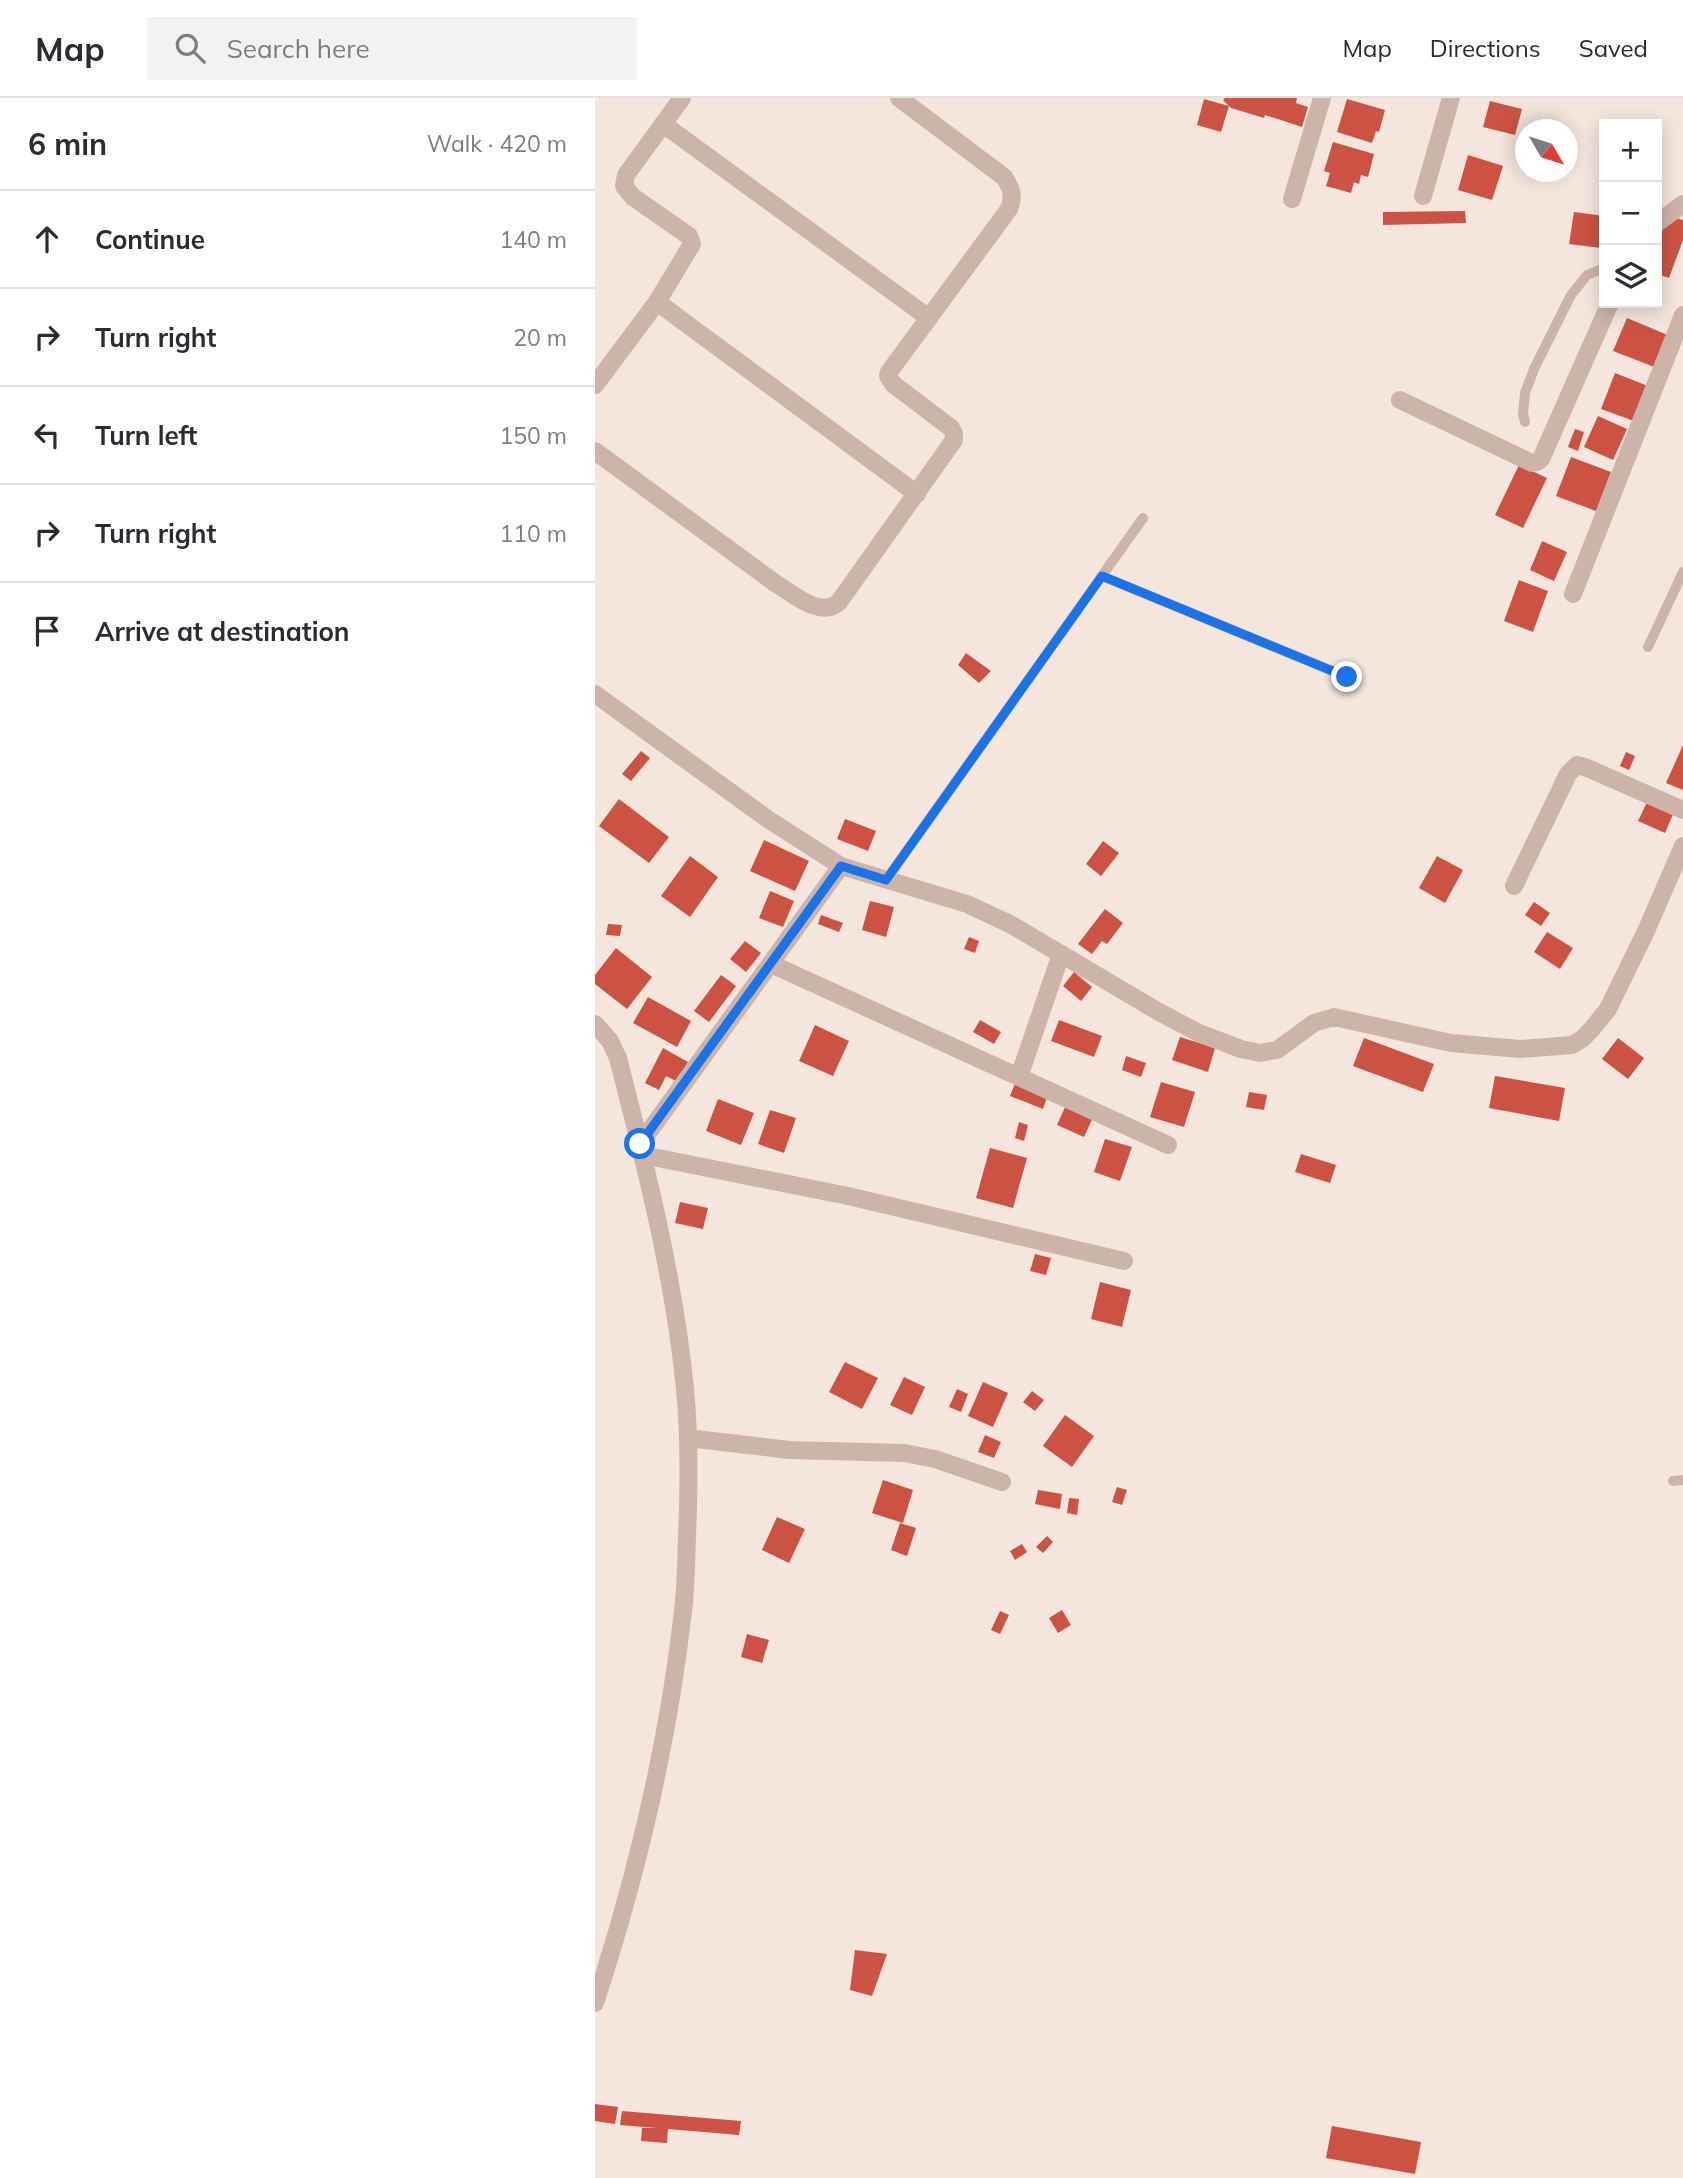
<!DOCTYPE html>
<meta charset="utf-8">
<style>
:root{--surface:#fff;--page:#f2f2f3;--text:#2b2b33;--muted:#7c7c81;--line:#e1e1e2}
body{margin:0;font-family:Mulish,sans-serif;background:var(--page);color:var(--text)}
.controls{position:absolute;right:21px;top:21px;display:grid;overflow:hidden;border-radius:0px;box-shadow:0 4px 18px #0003}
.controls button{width:63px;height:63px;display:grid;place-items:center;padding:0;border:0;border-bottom:2px solid var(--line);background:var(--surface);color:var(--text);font:35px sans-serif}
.compass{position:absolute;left:920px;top:21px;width:63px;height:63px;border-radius:50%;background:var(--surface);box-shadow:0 4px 18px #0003;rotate:129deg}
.stop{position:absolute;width:21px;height:21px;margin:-16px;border:5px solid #1a73e8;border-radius:50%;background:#fff}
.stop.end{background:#1a73e8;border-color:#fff;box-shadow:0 2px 7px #0008}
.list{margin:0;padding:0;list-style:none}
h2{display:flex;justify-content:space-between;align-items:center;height:91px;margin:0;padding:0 28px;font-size:30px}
h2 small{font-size:23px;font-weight:400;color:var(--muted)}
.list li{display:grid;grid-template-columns:46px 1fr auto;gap:21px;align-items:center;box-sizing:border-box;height:98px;padding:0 28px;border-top:2px solid var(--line)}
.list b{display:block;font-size:26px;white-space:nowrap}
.list em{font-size:23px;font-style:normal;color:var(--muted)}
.icon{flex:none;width:38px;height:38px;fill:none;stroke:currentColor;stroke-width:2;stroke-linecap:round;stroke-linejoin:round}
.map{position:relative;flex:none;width:1088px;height:2080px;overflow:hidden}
header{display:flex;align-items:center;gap:42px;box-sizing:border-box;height:98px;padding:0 35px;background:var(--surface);border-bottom:2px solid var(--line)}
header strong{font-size:33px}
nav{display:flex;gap:38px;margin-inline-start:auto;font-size:24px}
.search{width:490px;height:63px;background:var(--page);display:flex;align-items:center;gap:18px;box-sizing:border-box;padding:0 24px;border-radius:0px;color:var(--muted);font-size:26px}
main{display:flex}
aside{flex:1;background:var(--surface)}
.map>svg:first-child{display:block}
</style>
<header>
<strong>Map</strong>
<div class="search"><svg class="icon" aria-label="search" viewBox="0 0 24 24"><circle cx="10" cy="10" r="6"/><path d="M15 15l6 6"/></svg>Search here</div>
<nav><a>Map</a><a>Directions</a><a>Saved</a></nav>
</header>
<main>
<aside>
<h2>6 min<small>Walk · 420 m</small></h2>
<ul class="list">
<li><svg class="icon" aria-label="ahead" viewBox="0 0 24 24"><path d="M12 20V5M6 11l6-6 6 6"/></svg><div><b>Continue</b></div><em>140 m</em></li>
<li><svg class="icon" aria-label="right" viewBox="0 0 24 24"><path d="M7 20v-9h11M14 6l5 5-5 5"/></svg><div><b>Turn right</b></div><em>20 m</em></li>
<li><svg class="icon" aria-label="left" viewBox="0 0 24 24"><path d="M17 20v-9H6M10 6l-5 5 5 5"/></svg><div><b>Turn left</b></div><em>150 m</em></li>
<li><svg class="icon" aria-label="right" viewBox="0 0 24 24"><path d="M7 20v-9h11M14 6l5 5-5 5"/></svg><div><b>Turn right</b></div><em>110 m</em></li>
<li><svg class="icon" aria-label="arrive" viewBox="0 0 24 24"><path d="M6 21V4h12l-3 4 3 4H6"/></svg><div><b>Arrive at destination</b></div></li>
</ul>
</aside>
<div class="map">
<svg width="1088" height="2080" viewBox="0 0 1088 2080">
<rect width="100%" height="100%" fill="#f4e6dd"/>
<g fill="#cc5343">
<path d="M630 0H702L701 5 713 9 707 29 670 17 669 20 636 10 628 2Z"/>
<path d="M609 1 634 8 626 34 602 27Z"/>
<path d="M752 1 790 12 784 34 781 33 777 45 742 34Z"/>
<path d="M895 3 927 11 920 37 888 29Z"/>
<path d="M738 44 779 56 773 79 766 77 764 86 759 84 756 95 731 88 735 75 729 73Z"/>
<path d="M873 57 908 68 897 102 863 92Z"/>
<path d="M870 113 871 125 788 127V114Z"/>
<path d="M979 114 1009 118 1006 150 974 146Z"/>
<path d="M1081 120 1088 122V142L1074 180 1062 176V135L1064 129Z"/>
<path d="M1032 220 1075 238 1062 270 1018 253Z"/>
<path d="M1020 275 1053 288 1039 323 1006 311Z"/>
<path d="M1003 318 1032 331 1018 362 989 349Z"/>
<path d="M980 331 989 334 983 353 973 349Z"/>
<path d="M976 359 1016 374 1001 413 961 398Z"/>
<path d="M924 367 952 380 928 430 900 417Z"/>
<path d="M947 443 972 454 959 483 935 472Z"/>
<path d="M924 482 953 493 938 534 909 523Z"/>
<path d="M371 555 396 573 384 585 363 567Z"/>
<path d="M1088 647V692L1071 685Z"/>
<path d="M46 653 55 660 36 683 27 676Z"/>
<path d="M1031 654 1040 658 1034 672 1025 668Z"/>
<path d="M24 701 74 739 54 765 4 728Z"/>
<path d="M1053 702 1079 714 1070 735 1043 723Z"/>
<path d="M250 721 281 733 273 753 242 741Z"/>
<path d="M169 742 214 763 200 793 155 773Z"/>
<path d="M508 743 524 755 506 778 491 766Z"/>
<path d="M95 758 123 779 95 819 66 798Z"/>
<path d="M842 758 868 772 850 805 824 790Z"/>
<path d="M175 793 199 803 188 829 164 820Z"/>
<path d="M275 803 299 809 291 839 267 832Z"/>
<path d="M939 804 955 815 946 828 930 817Z"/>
<path d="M510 811 528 825 512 846 507 843 497 856 483 846Z"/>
<path d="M226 817 248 825 244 834 223 826Z"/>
<path d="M13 826 27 827 25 838 11 837Z"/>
<path d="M952 834 978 850 965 871 939 854Z"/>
<path d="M374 839 384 843 380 855 369 851Z"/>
<path d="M150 843 166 855 151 874 135 861Z"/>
<path d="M21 850 57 879 32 911 0 886V877Z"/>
<path d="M479 874 497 889 486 903 468 888Z"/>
<path d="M126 877 141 888 114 924 99 913Z"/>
<path d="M53 899 96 923 82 949 38 925Z"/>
<path d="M385 922 406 934 399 946 378 934Z"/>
<path d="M464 922 507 938 499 959 456 943Z"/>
<path d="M220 927 254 943 238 978 204 963Z"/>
<path d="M585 939 620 950 613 974 577 962Z"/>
<path d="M769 940 839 966 828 994 758 968Z"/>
<path d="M1023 940 1049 960 1033 981 1007 961Z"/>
<path d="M68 950 93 964 83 984 71 978 64 992 50 985Z"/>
<path d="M531 958 551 965 546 979 527 972Z"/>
<path d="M900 978 970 990 964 1023 894 1010Z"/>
<path d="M421 983 453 996 448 1011 415 998Z"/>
<path d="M566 984 600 994 589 1029 555 1019Z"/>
<path d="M654 994 672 997 669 1012 651 1009Z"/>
<path d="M123 1001 159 1015 146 1047 111 1033Z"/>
<path d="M472 1005 499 1017 489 1039 462 1027Z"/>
<path d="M175 1012 201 1020 189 1055 163 1046Z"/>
<path d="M424 1024 433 1027 429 1043 420 1040Z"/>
<path d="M510 1041 537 1049 525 1083 499 1074Z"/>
<path d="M395 1050 432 1060 418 1110 381 1100Z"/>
<path d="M706 1056 741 1067 735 1085 700 1074Z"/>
<path d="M85 1104 113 1110 108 1131 80 1125Z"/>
<path d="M440 1156 456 1160 451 1177 435 1173Z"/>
<path d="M505 1184 536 1192 527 1229 496 1221Z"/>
<path d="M250 1264 283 1280 267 1311 234 1294Z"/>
<path d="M309 1279 330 1289 317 1317 295 1307Z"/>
<path d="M388 1284 413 1295 398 1329 373 1318Z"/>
<path d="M362 1291 373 1296 366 1314 354 1309Z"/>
<path d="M437 1293 449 1302 440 1313 428 1304Z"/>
<path d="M470 1317 499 1338 477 1369 448 1348Z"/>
<path d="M390 1337 406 1344 399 1360 383 1354Z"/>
<path d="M288 1382 318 1392 308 1425 277 1415Z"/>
<path d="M522 1389 532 1392 527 1407 517 1404Z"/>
<path d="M443 1392 467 1396 465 1411 440 1406Z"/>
<path d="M474 1400 484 1401 482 1417 472 1415Z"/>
<path d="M182 1419 210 1431 194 1465 167 1452Z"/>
<path d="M305 1425 321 1430 312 1458 296 1452Z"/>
<path d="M452 1438 458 1444 448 1455 441 1449Z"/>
<path d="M427 1446 432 1454 420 1462 415 1453Z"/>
<path d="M467 1512 476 1527 463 1535 454 1520Z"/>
<path d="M405 1513 414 1517 405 1536 396 1532Z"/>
<path d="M152 1536 174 1542 167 1565 146 1559Z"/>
<path d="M260 1852 292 1856 277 1898 255 1892Z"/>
<path d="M0 2006 23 2009 20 2026 0 2023Z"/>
<path d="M27 2013 146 2023 144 2037 73 2031 72 2045 46 2043 47 2030H61L25 2027Z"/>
<path d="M737 2028 826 2044 820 2076 731 2060Z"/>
</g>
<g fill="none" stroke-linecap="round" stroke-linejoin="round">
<g stroke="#cdb4a8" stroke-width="10">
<path d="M930 324 928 316 930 295 939 271 976 197 992 177 1009 170"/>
<path d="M507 478 752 579"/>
<path d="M1053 549 1088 474"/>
<path d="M291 782 548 420"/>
<path d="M1078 1383 1088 1382"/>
</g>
<g stroke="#cdb4a8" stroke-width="18">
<path d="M68 26 334 220"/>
<path d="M828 98 856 0"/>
<path d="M697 101 727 0"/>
<path d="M1062 125 1088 106"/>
<path d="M62 204 322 396"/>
<path d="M0 287 62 204 97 146 94 138 38 99 29 88 31 77 87 0"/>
<path d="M805 302 937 365 942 364 946 361 1015 205"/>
<path d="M0 353 180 485C197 495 225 521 244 504L359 342V336L356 330 298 286 293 278 294 274 414 111C419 98 417 91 409 79L304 0"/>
<path d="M978 496 1088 217"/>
<path d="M0 596 174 722 246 768 372 806 415 826 564 914 604 935 646 951 665 955 682 952 719 925 739 919 856 945 925 951 977 947 987 941 996 932 1013 911 1051 833 1088 748"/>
<path d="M919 788 973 676 982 667 990 669 1088 712"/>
<path d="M176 866 573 1047"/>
<path d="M0 926 15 943 23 960C51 1069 79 1179 90 1291 95 1341 94 1390 92 1439 91 1464 91 1489 88 1513 73 1646 42 1777 0 1905"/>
<path d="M424 979 466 856"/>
<path d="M45 1046 246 768"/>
<path d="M48 1057 253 1098 529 1163"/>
<path d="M93 1340 194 1352 309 1355 340 1361 407 1384"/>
</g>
</g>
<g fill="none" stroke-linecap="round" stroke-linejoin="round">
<path stroke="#1a73e8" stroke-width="9" d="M45 1046 246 768 291 782 507 478 752 579"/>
</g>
</svg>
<div class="controls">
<button>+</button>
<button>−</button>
<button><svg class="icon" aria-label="layers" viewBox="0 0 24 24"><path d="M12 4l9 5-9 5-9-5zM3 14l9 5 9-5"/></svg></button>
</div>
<svg class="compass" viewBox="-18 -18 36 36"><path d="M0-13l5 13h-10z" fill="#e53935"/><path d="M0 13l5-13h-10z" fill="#7c7c81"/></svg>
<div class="stop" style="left:45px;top:1046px"></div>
<div class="stop end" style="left:752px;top:579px"></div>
</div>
</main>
